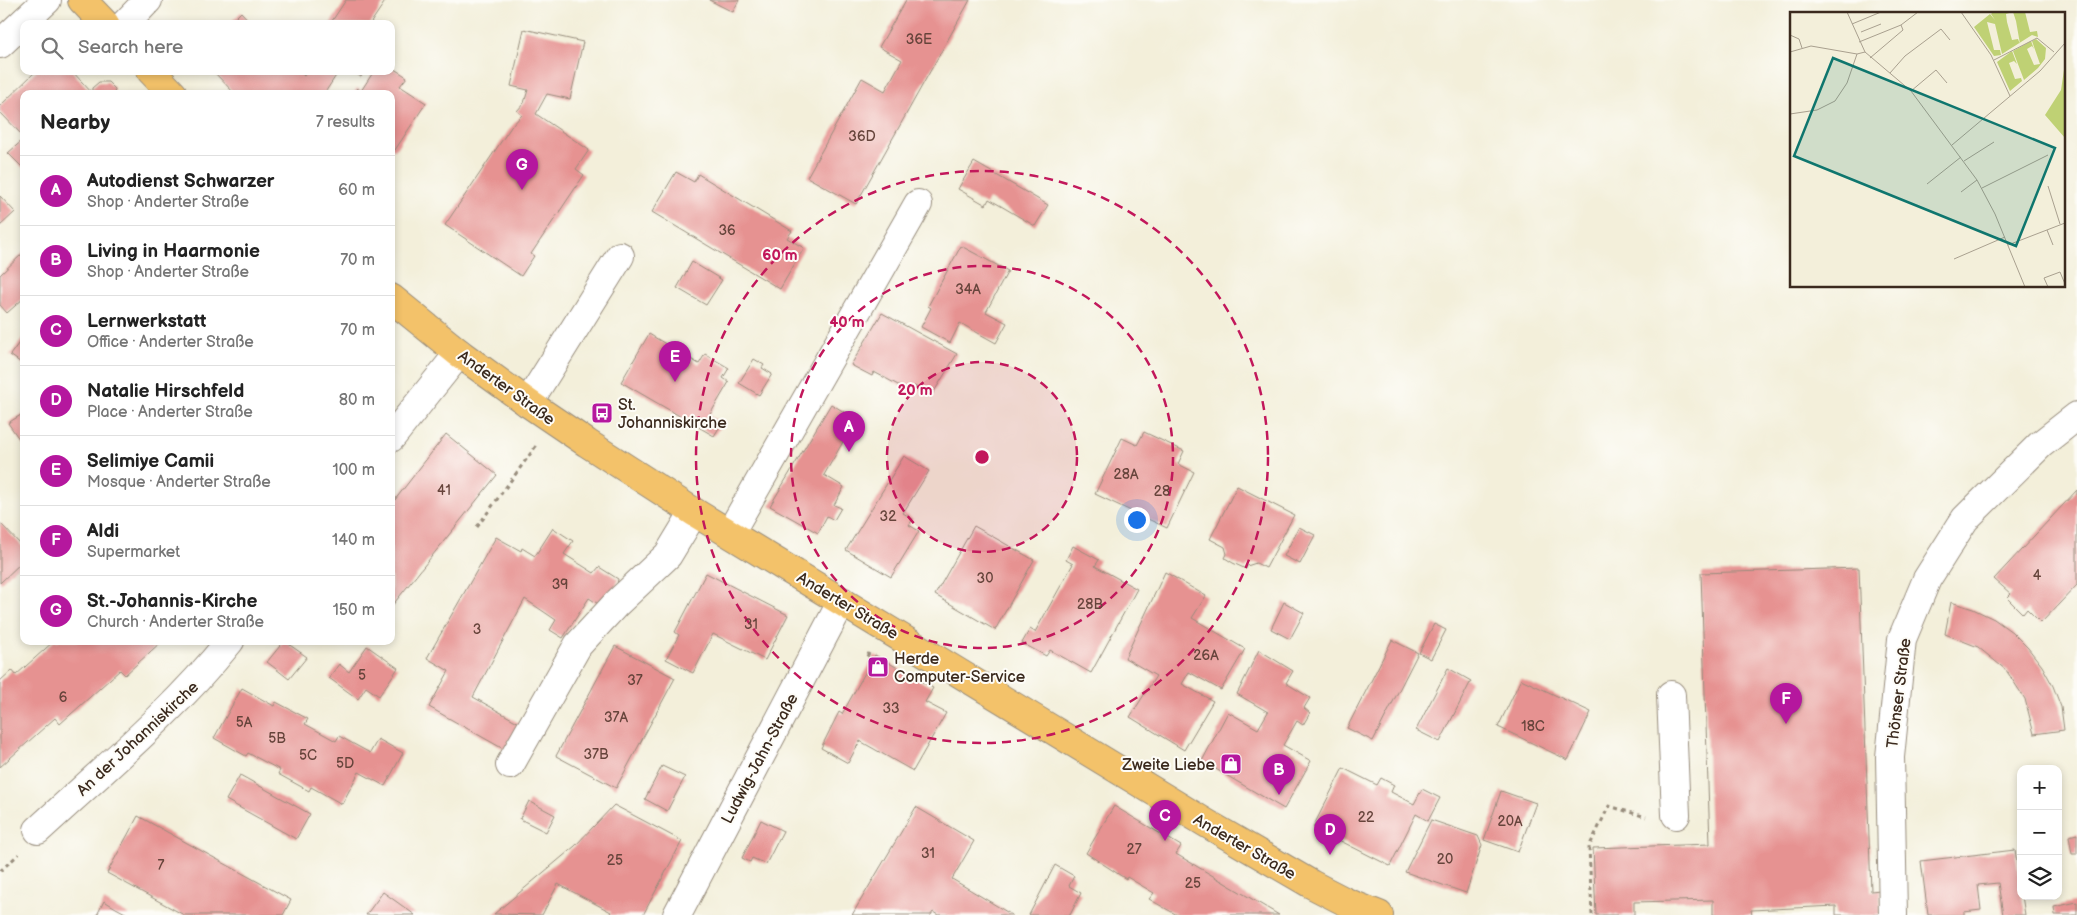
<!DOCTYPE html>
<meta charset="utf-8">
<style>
:root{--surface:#fff;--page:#f2f2f2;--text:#222;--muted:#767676;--line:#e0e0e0;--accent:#b5179e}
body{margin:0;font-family:"Balsamiq Sans",sans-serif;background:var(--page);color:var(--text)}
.controls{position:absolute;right:15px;bottom:15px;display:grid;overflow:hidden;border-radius:10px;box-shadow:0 2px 8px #0003}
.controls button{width:45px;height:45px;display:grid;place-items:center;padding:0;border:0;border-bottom:1px solid var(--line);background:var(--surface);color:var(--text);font:25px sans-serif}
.you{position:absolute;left:1136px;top:519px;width:18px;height:18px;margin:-12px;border:4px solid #fff;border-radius:50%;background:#1a73e8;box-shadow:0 0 0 8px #1a73e833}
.badge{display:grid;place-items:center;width:32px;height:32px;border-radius:50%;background:var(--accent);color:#fff;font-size:16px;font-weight:700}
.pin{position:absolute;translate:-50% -41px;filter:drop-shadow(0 1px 2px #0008)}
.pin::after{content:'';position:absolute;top:26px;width:18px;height:15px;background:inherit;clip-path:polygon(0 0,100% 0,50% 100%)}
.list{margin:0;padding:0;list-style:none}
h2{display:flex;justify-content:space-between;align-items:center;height:65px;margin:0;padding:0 20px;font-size:21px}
h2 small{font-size:16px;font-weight:400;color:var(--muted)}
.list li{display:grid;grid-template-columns:32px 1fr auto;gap:15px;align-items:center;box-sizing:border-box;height:70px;padding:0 20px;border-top:1px solid var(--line)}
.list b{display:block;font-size:19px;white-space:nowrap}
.list p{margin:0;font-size:16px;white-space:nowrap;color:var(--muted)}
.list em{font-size:16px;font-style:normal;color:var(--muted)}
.icon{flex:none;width:28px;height:28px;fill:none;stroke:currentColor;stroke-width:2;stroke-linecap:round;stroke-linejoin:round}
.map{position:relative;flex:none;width:2077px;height:915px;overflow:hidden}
.search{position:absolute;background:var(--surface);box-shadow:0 2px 8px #0003;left:20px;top:20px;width:375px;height:55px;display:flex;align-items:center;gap:12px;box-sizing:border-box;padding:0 18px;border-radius:10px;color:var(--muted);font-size:19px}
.panel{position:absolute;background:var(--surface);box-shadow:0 2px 8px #0003;left:20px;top:90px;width:375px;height:555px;border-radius:10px}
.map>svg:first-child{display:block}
</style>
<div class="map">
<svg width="2077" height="915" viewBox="0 0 2077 915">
<rect width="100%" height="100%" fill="#fdfcf7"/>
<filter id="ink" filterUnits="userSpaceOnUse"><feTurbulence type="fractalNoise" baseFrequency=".02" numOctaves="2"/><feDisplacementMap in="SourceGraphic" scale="10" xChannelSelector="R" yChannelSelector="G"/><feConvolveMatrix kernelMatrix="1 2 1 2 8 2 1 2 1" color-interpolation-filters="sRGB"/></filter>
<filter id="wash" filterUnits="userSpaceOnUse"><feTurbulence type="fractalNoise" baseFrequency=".0096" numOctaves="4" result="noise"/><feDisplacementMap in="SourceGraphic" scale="20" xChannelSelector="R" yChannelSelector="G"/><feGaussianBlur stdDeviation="1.12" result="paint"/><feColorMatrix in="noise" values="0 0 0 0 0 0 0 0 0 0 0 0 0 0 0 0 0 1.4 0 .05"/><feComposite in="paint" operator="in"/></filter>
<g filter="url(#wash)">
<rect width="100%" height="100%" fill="#f3efda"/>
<g id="blocks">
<g fill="#e69291">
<path d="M346 0H386L370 24H330Z"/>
<path d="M709 0H739L733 12Z"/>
<path d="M906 0H970L856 204 807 177 862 78 885 91 902 60 879 47Z"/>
<path d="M241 12 252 24H229Z"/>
<path d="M524 29 583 42 570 99 547 94 536 114 589 150 576 169 584 175 531 254 534 256 521 276 445 225 511 127 522 115 517 111 524 103 528 90 511 86Z"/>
<path d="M391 67 407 77 400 86 426 103 395 150 391 147V94H353L357 88 361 91 374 71H391Z"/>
<path d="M36 71H72L92 93V88L99 82H108L115 89 114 94H24V137L0 112V106Z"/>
<path d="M213 71H299L304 76 307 71H339L324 94H235Z"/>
<path d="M352 71H364L361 77Z"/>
<path d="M24 139V169L8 153Z"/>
<path d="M974 162 1048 205 1035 226 989 199 986 205 958 189Z"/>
<path d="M676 172 694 182 698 174 792 231 787 238 804 248 780 289 652 212Z"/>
<path d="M0 196 15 212 0 226Z"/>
<path d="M961 246 1008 271 986 312 1007 323 996 343 960 323 950 343 921 327 931 308 928 306Z"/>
<path d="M24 252V298L7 313 0 305V275Z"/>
<path d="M692 262 722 280 706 305 677 288Z"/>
<path d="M882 313 957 354 932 395 914 386 911 392 874 372 872 376 851 365Z"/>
<path d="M649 334 699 364 705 354 729 368 723 378 729 382 709 416 722 423 714 436 621 382Z"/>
<path d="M24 336V365L10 355Z"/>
<path d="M754 359 764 365 762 368 772 374 759 395 739 383Z"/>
<path d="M831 404 856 419 824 475 844 487 834 505 841 508 834 520 827 516 818 533 770 506Z"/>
<path d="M24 413V446L8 423Z"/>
<path d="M1144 432 1184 451 1178 464 1194 472 1167 528 1095 494 1122 438 1137 445Z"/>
<path d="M446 434 497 475 391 607V505Z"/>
<path d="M904 456 929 471 903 513 913 519 909 525 919 531 891 577 846 550Z"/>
<path d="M1237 486 1294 515 1266 568 1256 563 1247 566 1246 569 1233 563 1225 558 1227 554 1225 547 1210 539Z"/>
<path d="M2077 490V585L2041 623 2027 609 2023 614 2007 598 2011 594 1994 579Z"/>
<path d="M0 523 24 548V560L0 583Z"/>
<path d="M974 526 1034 560 995 630 935 595Z"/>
<path d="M1299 527 1315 535 1300 564 1284 556Z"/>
<path d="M553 528 573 541 564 554 594 573 599 567 618 579 617 585 603 607 589 598 563 638 550 630 556 620 525 599 473 697 521 724 507 751 429 707 449 671 427 658 496 537 521 551 522 548 535 556Z"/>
<path d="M1073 546 1099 560 1095 566 1137 589 1091 673 1050 650 1046 656 1022 643 1030 629 1035 632 1073 564 1066 560Z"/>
<path d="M1859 568 1871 891 1880 890 1881 915H1836V906L1751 910 1752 915H1713V900L1634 902V915H1596L1593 848 1710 844 1701 573Z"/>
<path d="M1165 572 1206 596 1192 618 1245 649 1221 690 1189 672 1182 684 1213 701 1184 750 1130 717 1156 676 1125 658Z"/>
<path d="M706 573 788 615 765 660 713 634 693 673 666 659 679 635 675 632Z"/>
<path d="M1284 602 1304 613 1290 639 1271 629Z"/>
<path d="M1951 602 1973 609 1994 619 2012 632 2028 648 2042 666 2053 686 2061 707 2064 730 2034 734 2025 699 2006 670 1978 647 1945 634Z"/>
<path d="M1434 624 1446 630 1431 659 1419 653Z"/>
<path d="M1392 640 1418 653 1373 741 1347 728Z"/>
<path d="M54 641H162L125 675 120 670 60 724 55 718 0 767V681L12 670 16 675Z"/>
<path d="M284 641 307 657 289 679 267 662Z"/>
<path d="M367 646 398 668 379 696 366 687 358 699 329 678 339 664 349 672Z"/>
<path d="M615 646 675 678 616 788 556 756Z"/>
<path d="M1259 650 1293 671 1286 683 1310 698 1304 708 1310 713 1303 725 1297 721 1283 745 1311 761 1284 809 1202 761 1228 712 1258 729 1268 712 1237 694Z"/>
<path d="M875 655 933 688 925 702 946 713 913 771 860 741 848 763 821 748 839 712 842 714Z"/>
<path d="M1448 668 1471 681 1440 742 1416 730Z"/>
<path d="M1521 679 1591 712 1568 760 1498 727Z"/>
<path d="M242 688 274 706 276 702 308 719 305 724 336 741 339 736 370 753 378 739 403 753 385 786 359 772 342 804 311 787 309 791 278 774 280 770 248 753 246 756 214 738Z"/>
<path d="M662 766 685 777 667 811 645 799Z"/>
<path d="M1343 768 1377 785 1381 778 1394 785 1391 792 1414 804 1422 789 1440 798 1428 821 1416 814 1390 866 1313 827Z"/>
<path d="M240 775 310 814 296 839 226 800Z"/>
<path d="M1501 791 1536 803 1518 852 1484 840Z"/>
<path d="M529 801 555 815 546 832 520 819Z"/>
<path d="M614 805 682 841 643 915H609L611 912 558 884 542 915 494 914 575 846Z"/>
<path d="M1114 806 1181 846 1176 854 1279 915H1177L1149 899 1154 893 1127 877 1126 879 1086 853Z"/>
<path d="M916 807 974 841 952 879 1012 915H938L933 912 931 915H852Z"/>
<path d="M138 816 291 900 283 915H184L107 873Z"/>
<path d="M761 820 783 831 766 864 752 858 750 862 742 858Z"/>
<path d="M1431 820 1478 836 1482 845 1466 893 1405 872Z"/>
<path d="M2077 834V854H2072L2069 836Z"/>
<path d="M2015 850 2025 915H2003L1998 883 1978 885 1981 910 1964 912V915H1928L1921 861Z"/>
<path d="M1055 865 1074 876 1069 886 1081 893 1070 915H1029Z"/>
<path d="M383 892 415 915H366Z"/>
<path d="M104 901 116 908 129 915H97Z"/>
<path d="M2077 902V915H2055L2054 907Z"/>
</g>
</g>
</g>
<g filter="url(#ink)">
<use href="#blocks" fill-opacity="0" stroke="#978c7c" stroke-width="1"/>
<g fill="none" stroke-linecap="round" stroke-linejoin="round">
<g stroke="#978c7c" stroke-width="30">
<g id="minor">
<path d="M125 24 148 0"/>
<path d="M0 44 47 0"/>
<path d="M528 403 620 256"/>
<path d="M391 438 459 353"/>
<path d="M730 533 918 204"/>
<path d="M1671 695 1676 815"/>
<path d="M510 765 578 645 616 604 668 555 694 512"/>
<path d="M38 830C104 769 174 711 230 641"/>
<path d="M677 915 842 601"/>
<path d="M1893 915 1890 757 1902 639 1927 579 1965 519 2040 445 2077 416"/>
</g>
</g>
<g stroke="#978c7c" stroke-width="30">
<g id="major">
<path d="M82 0 105 24"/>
<path d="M151 71 173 94"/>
<path d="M391 298 459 353 528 403 587 443 694 512 1206 823 1311 884 1346 902 1379 915"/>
</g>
</g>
<g stroke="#978c7c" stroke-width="3" stroke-dasharray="4 4" stroke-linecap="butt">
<path d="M477 527 536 446"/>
<path d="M869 653 866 658 872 660"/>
<path d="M0 871 19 854"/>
<path d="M1592 915 1589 847 1609 806 1646 817"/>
</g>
<use href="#minor" stroke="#fff" stroke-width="28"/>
<use href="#major" stroke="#f3c26a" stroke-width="28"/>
</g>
</g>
<circle cx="982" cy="457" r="95" fill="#c2185b" fill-opacity=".12"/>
<g fill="none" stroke="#c2185b" stroke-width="2.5" stroke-dasharray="9 6">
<circle cx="982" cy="457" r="95"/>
<circle cx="982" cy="457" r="191"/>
<circle cx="982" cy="457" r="286"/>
</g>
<defs>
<g id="bus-square" transform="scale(1.125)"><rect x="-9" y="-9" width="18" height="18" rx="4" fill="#b5179e" stroke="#fdfcf7"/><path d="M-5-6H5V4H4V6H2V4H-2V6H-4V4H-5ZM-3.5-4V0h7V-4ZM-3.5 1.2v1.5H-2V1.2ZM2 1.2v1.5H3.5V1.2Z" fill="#fff"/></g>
<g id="shop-square" transform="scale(1.125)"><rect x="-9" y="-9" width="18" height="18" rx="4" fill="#b5179e" stroke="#fdfcf7"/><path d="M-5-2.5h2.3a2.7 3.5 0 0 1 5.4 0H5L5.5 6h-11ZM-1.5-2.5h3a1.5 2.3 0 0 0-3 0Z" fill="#fff"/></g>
</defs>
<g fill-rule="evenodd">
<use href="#bus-square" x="602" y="413"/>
<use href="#shop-square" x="878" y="667"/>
<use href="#shop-square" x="1231" y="764"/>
</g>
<g text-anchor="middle" stroke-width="4" stroke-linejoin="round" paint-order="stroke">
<g font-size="14" fill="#66443b">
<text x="919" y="44">36E</text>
<text x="862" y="141">36D</text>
<text x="727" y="235">36</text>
<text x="968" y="294">34A</text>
<text x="1126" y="479">28A</text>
<text x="444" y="495">41</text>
<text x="1162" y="496">28</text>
<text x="888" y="521">32</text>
<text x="2037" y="580">4</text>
<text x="985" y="583">30</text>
<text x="560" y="589">39</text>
<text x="1090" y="609">28B</text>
<text x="751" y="629">31</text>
<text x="477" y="634">3</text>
<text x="1206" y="660">26A</text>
<text x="362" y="680">5</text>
<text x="635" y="685">37</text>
<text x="63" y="702">6</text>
<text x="891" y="713">33</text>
<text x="616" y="722">37A</text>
<text x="244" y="727">5A</text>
<text x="1533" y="731">18C</text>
<text x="277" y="743">5B</text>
<text x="596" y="759">37B</text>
<text x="308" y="760">5C</text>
<text x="345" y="768">5D</text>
<text x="1366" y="822">22</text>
<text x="1510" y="826">20A</text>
<text x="1134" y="854">27</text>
<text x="928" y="858">31</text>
<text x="1445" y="864">20</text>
<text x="615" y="865">25</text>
<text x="161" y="870">7</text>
<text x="1193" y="888">25</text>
</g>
<g font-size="16" fill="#3b2a1e" stroke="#fdfcf7">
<text transform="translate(507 387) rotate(36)" y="6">Anderter Straße</text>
<text transform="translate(848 605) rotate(31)" y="6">Anderter Straße</text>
<text transform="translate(1898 693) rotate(-83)" y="6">Thönser Straße</text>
<text transform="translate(137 738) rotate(-43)" y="6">An der Johanniskirche</text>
<text transform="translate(759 758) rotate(-62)" y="6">Ludwig-Jahn-Straße</text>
<text transform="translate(1245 846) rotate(30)" y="6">Anderter Straße</text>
</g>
<g font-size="16" fill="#3b2a1e" stroke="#fdfcf7" text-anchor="start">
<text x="618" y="410">St.<tspan x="618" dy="18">Johanniskirche</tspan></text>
<text x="894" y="664">Herde<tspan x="894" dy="18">Computer-Service</tspan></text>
<text x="1215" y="770" text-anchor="end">Zweite Liebe</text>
</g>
</g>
<g transform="translate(1790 12)">
<rect width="275" height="275" fill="#f3efda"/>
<path d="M203 0H235L240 20 247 19 248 25 242 23 212 42 205 12 197 10 204 38H210L211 43 204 44 184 15 200 2 205 8 201 2ZM223 0 226 9 230 32 228 27 222 28 217 10 216 2ZM246 27 256 36 255 47 248 56 234 68 223 39 241 29 244 37 242 34 237 37 244 53 250 52 242 29ZM222 39 227 52 224 49 219 51 225 67 231 66 232 69 220 79 207 50ZM275 51V126L255 103 271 78Z" fill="#bfd174" fill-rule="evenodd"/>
<path fill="none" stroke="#a9a08f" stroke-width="1" d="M57 0 75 40 121 79 187 168 205 202 235 275M171 0 201 43 220 84M62 12 91 0M71 20 91 12M0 23 9 27 12 36M69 30 111 13 128 0M0 40 21 34 67 42 75 40M80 46 113 18 111 13M204 48 247 26 264 40M100 61 115 44 151 17 160 28M121 79 146 58 157 71M0 102 27 98 45 89 57 71 67 42M162 133 250 59 275 31M174 149 204 130M137 172 171 145M258 174 270 212M192 176 258 143M171 180 187 168M257 218 263 233M218 233 275 211M164 247 215 225M258 275 254 266 270 260 275 272"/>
<path fill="#0f766e" fill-opacity="0.15" stroke="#0f766e" stroke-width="2.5" d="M43 46 265 136 226 234 4 144Z"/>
<rect width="275" height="275" fill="none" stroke="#3b2a1e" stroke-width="2.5"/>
</g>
<circle cx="982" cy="457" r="8" fill="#c2185b" stroke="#fdfcf7" stroke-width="2.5"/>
<g font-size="15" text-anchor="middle" font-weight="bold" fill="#c2185b" stroke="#fdfcf7" stroke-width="4" stroke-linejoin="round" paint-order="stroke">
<text x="780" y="260">60 m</text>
<text x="847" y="327">40 m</text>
<text x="915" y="395">20 m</text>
</g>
</svg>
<div class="controls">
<button>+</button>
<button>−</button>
<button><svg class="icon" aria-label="layers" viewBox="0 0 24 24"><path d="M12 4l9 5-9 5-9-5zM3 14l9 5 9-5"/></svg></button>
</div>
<div class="you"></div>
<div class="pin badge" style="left:849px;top:452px">A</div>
<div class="pin badge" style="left:1279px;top:795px">B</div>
<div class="pin badge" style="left:1165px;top:841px">C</div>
<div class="pin badge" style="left:1330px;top:855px">D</div>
<div class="pin badge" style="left:675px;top:382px">E</div>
<div class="pin badge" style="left:1786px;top:724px">F</div>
<div class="pin badge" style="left:522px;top:190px">G</div>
<div class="search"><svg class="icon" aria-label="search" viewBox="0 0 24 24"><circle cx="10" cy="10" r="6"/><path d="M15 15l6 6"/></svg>Search here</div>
<section class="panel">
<h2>Nearby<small>7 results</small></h2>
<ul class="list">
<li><span class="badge">A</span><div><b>Autodienst Schwarzer</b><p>Shop · Anderter Straße</p></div><em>60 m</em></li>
<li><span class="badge">B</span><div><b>Living in Haarmonie</b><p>Shop · Anderter Straße</p></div><em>70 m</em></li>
<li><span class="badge">C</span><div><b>Lernwerkstatt</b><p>Office · Anderter Straße</p></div><em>70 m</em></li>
<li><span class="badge">D</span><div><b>Natalie Hirschfeld</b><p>Place · Anderter Straße</p></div><em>80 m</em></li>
<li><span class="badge">E</span><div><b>Selimiye Camii</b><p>Mosque · Anderter Straße</p></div><em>100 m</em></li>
<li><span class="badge">F</span><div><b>Aldi</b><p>Supermarket</p></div><em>140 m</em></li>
<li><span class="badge">G</span><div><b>St.-Johannis-Kirche</b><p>Church · Anderter Straße</p></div><em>150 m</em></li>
</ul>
</section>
</div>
